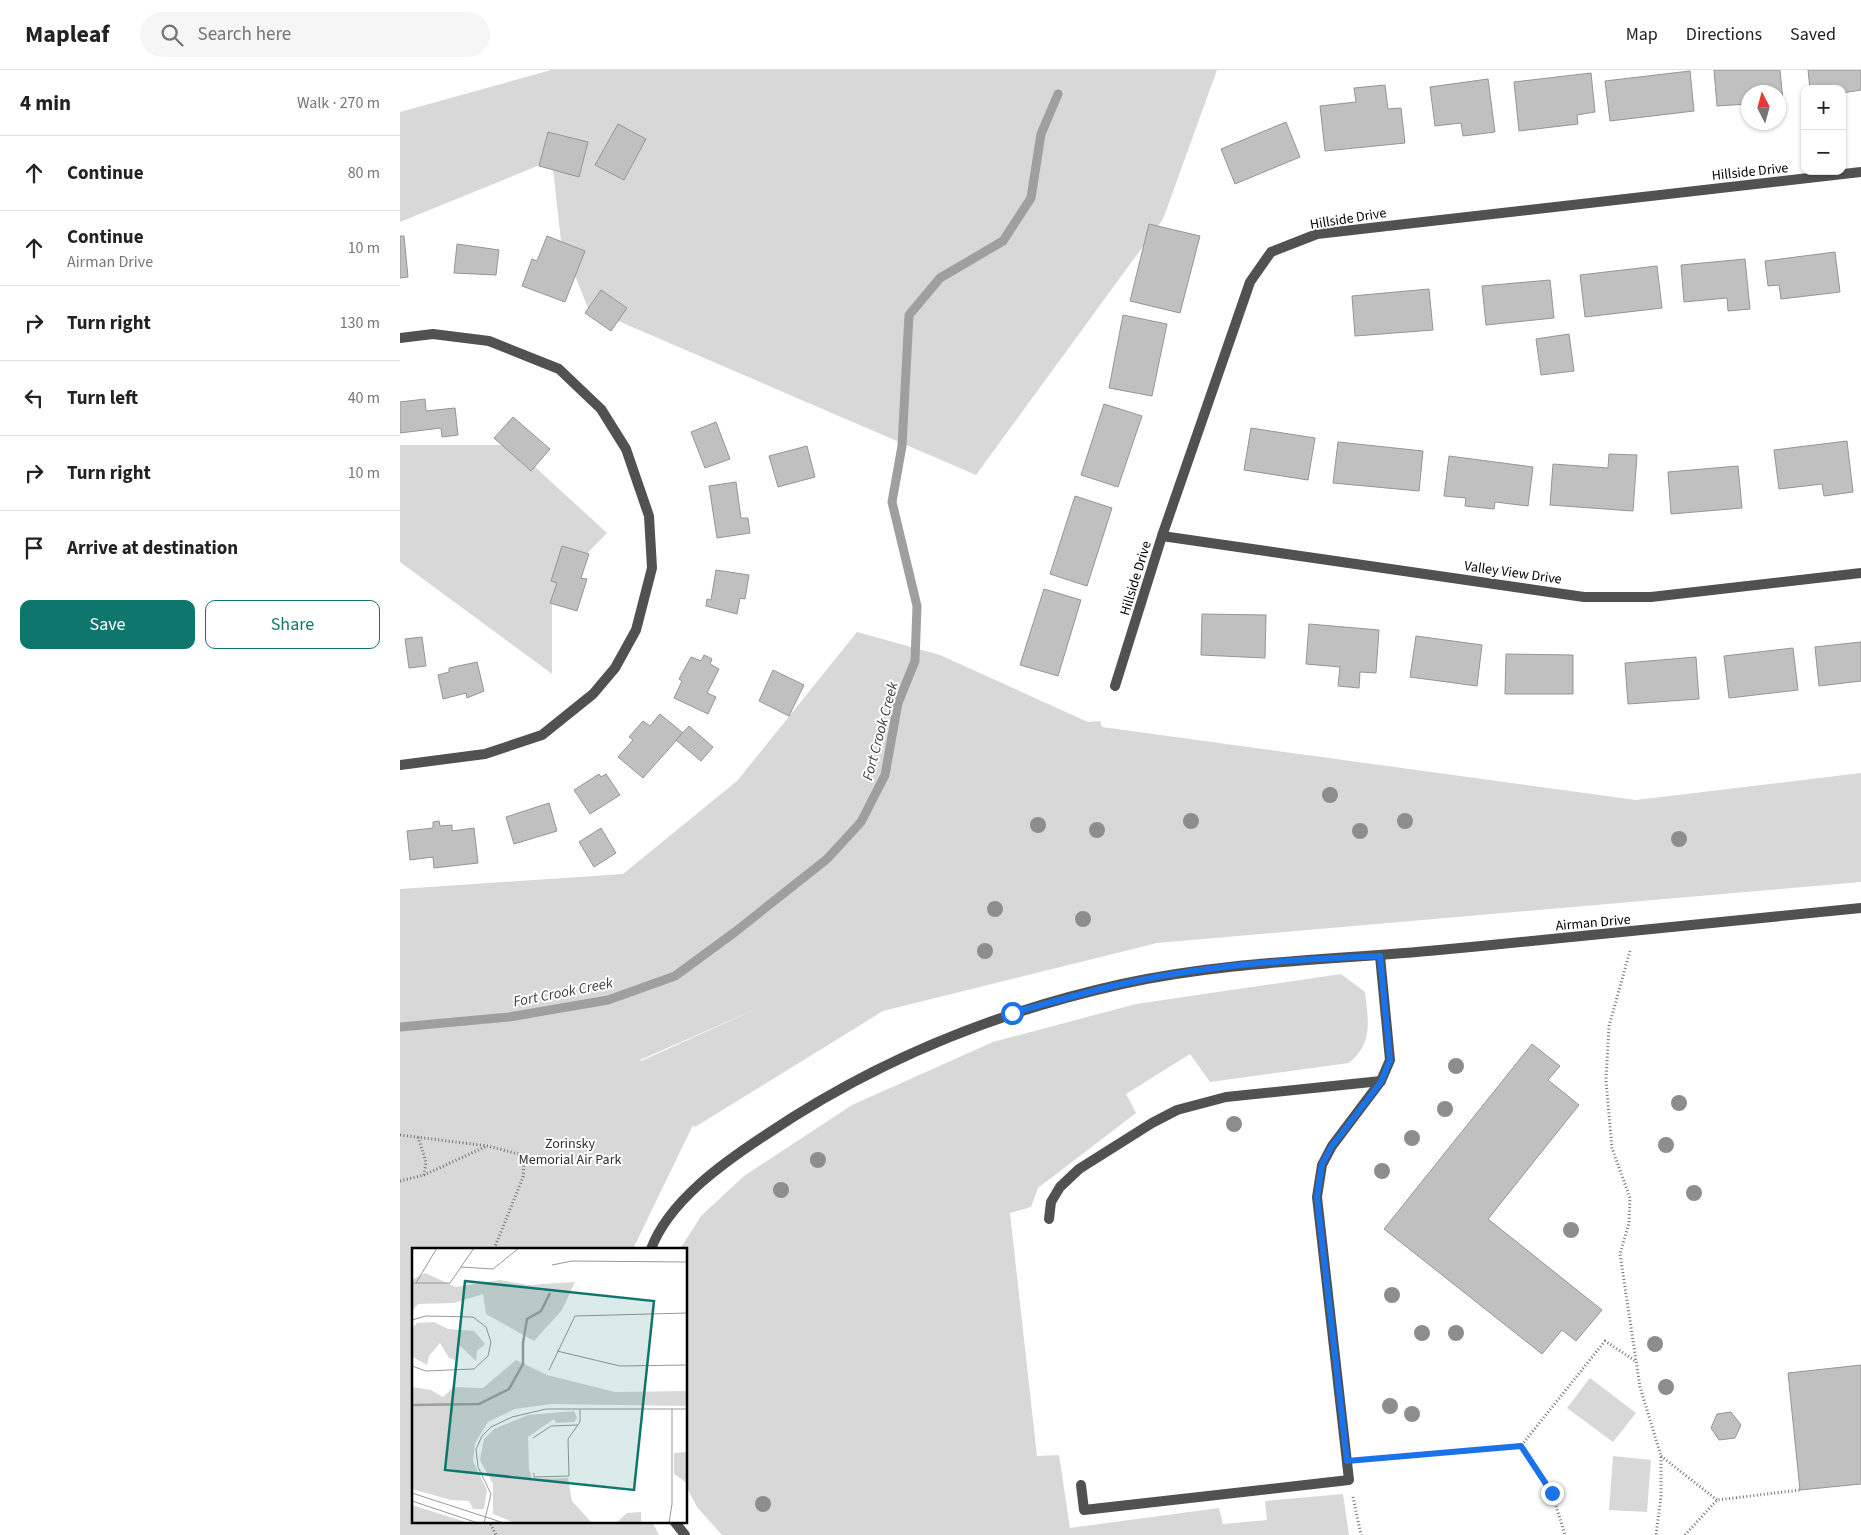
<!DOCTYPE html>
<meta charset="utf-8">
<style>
:root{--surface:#fff;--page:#f6f6f6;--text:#222;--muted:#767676;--line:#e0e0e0;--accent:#0f766e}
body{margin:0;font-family:"Source Sans 3",sans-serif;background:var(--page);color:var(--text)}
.controls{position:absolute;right:15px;top:15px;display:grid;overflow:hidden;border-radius:10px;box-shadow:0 1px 4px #0004}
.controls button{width:45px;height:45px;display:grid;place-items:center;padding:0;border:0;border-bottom:1px solid var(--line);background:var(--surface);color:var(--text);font:25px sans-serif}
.compass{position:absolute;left:1341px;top:15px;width:45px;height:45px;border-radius:50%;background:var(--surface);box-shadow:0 1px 4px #0004;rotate:354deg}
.stop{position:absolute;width:15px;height:15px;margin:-11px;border:4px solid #1a73e8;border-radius:50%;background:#fff}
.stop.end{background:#1a73e8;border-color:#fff;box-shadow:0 1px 5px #0008}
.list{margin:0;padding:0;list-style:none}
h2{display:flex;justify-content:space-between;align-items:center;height:65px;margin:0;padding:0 20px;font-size:21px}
h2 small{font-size:16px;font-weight:400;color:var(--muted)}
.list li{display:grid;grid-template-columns:32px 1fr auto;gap:15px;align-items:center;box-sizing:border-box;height:75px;padding:0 20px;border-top:1px solid var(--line)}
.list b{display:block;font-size:19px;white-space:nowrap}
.list p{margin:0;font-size:16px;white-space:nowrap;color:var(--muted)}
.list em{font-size:16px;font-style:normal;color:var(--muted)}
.actions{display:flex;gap:10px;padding:15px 20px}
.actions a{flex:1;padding:11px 0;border:1px solid var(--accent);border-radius:10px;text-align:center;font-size:18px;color:var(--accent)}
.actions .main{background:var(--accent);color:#fff}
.icon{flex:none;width:28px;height:28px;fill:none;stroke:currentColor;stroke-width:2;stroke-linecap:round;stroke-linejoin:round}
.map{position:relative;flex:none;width:1461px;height:1465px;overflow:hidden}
header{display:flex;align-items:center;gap:30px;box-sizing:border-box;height:70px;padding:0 25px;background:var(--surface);border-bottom:1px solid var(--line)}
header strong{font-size:24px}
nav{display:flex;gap:28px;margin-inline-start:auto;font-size:18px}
.search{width:350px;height:45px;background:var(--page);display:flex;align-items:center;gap:12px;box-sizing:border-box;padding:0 18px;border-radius:28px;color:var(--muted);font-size:19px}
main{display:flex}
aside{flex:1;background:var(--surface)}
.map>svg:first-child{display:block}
</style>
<header>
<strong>Mapleaf</strong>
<div class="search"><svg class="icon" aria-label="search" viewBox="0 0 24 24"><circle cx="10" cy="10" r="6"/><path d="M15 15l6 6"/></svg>Search here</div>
<nav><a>Map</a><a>Directions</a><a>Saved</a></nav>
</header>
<main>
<aside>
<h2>4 min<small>Walk · 270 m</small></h2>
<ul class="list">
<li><svg class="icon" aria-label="ahead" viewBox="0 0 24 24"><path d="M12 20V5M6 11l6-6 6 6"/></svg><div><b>Continue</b></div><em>80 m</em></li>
<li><svg class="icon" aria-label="ahead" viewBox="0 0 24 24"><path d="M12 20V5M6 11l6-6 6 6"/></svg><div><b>Continue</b><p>Airman Drive</p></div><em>10 m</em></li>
<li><svg class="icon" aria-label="right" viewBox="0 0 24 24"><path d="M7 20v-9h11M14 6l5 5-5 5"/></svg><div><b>Turn right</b></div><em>130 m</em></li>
<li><svg class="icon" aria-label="left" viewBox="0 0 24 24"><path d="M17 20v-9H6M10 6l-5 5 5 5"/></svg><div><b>Turn left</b></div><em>40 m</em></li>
<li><svg class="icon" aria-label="right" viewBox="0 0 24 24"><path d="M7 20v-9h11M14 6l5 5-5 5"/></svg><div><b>Turn right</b></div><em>10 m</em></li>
<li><svg class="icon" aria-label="arrive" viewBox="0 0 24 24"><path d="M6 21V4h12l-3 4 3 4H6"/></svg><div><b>Arrive at destination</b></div></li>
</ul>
<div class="actions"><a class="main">Save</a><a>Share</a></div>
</aside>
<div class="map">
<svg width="1461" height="1465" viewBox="0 0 1461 1465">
<rect width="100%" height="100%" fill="#fff"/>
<g fill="#d8d8d8" fill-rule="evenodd">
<path d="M151 0H817L763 149 576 405 188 238 161 171 152 90 0 152V42Z"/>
<path d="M0 375H111L207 463 164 507 152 528V604L0 492Z"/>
<path d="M457 562 540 585 688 652 700 651 702 657 1236 730 1461 703V812L757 873 483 941 295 1057 293 1055 233 1179H14V1451H252L259 1465H0V819L223 804 337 711ZM372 932 241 991 240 990Z"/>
<path d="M941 904 965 922C968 950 974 972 949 993L810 1012 790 984 726 1024 736 1043 638 1118 631 1137 610 1143 637 1386 659 1385 670 1458 819 1438 823 1454 867 1450 865 1431 943 1424 949 1465H322L297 1437 286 1416V1179H280L301 1146 344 1106 452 1035 593 972 736 934Z"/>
<path d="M1190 1308 1236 1343 1213 1372 1167 1338Z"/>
<path d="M1213 1386 1251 1390 1247 1442 1209 1440Z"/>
</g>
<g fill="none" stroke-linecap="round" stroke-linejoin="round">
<path stroke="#9f9f9f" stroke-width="9" d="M0 957 109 947 208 930 275 906 335 862 427 789 461 752 485 705 498 633 515 591 517 536 492 432 502 376 509 245 540 208 603 171 631 128 641 64 658 24"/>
</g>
<g fill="#c0c0c0" stroke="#959595">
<path d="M1314 0H1380L1383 31H1378V22H1348V34L1317 36Z"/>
<path d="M1408 0H1461V20L1442 23V19H1410Z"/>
<path d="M1290 1 1294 41 1210 51 1205 11Z"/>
<path d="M1191 3 1195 42 1177 45 1178 54 1119 61 1114 12Z"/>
<path d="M1088 9 1095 62 1063 66 1061 53 1035 56 1030 17Z"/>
<path d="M985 15 988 39 1001 38 1005 73 925 81 920 36 956 32 954 18Z"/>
<path d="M886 52 900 87 835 114 821 79Z"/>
<path d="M218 54 246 69 224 110 195 95Z"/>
<path d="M148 62 188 72 179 107 139 96Z"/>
<path d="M749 154 800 166 780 243 730 231Z"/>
<path d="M0 166H4L8 207 0 208Z"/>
<path d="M147 166 185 181 165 232 122 216 132 189 137 191Z"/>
<path d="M57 174 99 180 96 205 54 203Z"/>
<path d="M1435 182 1440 222 1381 229 1379 215 1368 216 1365 191Z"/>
<path d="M1345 189 1350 239 1328 241 1327 228 1284 232 1281 195Z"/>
<path d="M1257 196 1262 238 1185 247 1180 205Z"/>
<path d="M1150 210 1154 248 1086 255 1082 216Z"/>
<path d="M1029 219 1033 260 955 266 952 226Z"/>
<path d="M201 220 227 238 211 261 185 243Z"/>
<path d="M723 245 767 254 752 326 709 318Z"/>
<path d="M1169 264 1174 301 1141 305 1136 269Z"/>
<path d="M25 329 26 341 55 338 58 365 42 367 41 358 0 363V332Z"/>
<path d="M704 334 742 346 718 417 681 405Z"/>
<path d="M113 347 150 379 131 401 94 368Z"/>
<path d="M316 352 330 389 305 398 291 362Z"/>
<path d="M851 358 915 368 908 410 844 400Z"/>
<path d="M1447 371 1453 422 1424 426 1422 414 1379 419 1374 380Z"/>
<path d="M938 372 1023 381 1019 421 933 413Z"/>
<path d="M407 376 415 407 378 417 369 386Z"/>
<path d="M1209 384 1237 385 1233 441 1150 435 1153 394 1208 398Z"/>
<path d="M1049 386 1133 397 1128 436 1095 432 1094 439 1065 436 1066 428 1044 426Z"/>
<path d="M1338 396 1342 438 1271 444 1268 402Z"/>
<path d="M336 412 341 448H348L350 463 317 468 309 416Z"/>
<path d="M675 426 712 438 687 516 650 504Z"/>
<path d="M162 476 189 484 181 508 187 509 177 541 150 533 157 513 151 511Z"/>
<path d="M316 500 349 505 345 529 340 528 337 544 306 536 307 529 311 530Z"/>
<path d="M644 519 681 530 658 606 620 595Z"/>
<path d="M802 544 866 545 865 588 801 585Z"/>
<path d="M909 554 979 560 976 603 960 602 959 618 938 616 940 597 906 594Z"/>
<path d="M1016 566 1082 575 1077 616 1010 607Z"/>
<path d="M22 567 26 596 9 598 5 569Z"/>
<path d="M1461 572V611L1419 616 1415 577Z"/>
<path d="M1393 578 1398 620 1329 628 1324 586Z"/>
<path d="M1106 584 1173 585V624H1105Z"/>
<path d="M304 585 312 589 310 594 319 599 307 623 316 627 308 644 274 628 282 611 279 609 291 587 301 591Z"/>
<path d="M1296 587 1299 629 1228 634 1225 593Z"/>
<path d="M77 592 84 621 67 628 66 623 43 629 38 605 49 602V598Z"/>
<path d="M373 600 404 615 389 646 359 631Z"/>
<path d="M260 644 283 663 243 708 218 687 233 670 229 667 243 651 250 656Z"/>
<path d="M289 656 313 677 301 691 276 670Z"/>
<path d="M199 704 201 707 206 704 220 725 190 744 174 720Z"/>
<path d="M149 733 157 761 114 774 106 747Z"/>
<path d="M39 751 40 756 52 755V761L74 758 78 793 34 798 33 787 10 790 7 761 33 758V752Z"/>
<path d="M201 758 216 783 194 797 179 772Z"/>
<path d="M1132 974 1160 996 1148 1010 1179 1035 1088 1149 1202 1240 1176 1271 1162 1260 1142 1284 984 1159Z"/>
<path d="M1461 1295V1414L1400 1420 1388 1303Z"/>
<path d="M1331 1342 1341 1355 1335 1368 1319 1370 1311 1358 1317 1344Z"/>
</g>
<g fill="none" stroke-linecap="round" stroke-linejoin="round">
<g stroke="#737373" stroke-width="3" stroke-dasharray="1 2.5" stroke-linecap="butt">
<path d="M1230 881 1209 956 1206 1011 1212 1078 1230 1128 1229 1153 1220 1184 1240 1317 1261 1386V1426L1256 1465"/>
<path d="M0 1065 88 1076 118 1084 124 1095 123 1107 94 1179"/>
<path d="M18 1067 26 1092 24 1105"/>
<path d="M0 1111 24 1105 87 1076"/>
<path d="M1121 1376 1152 1423 1165 1465"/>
<path d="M1261 1386 1317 1430"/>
<path d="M965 1389 1121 1376 1205 1271 1237 1292"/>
<path d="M953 1427 961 1465"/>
<path d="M89 1451 96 1465"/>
<path d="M1285 1465 1317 1430 1400 1420"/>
</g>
<g stroke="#515151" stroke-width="10">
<path d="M649 1149 651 1132 660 1117 679 1099 752 1053 777 1040 826 1027 981 1011"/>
<path d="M681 1415 684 1440 949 1410 917 1127 922 1095 932 1076 981 1011 990 990 980 886"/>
</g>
<g stroke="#515151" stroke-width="10">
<path d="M0 268 33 264 89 271 159 299 201 339 226 379 249 446 252 498 236 560 215 598 193 624 142 665 85 684 0 695"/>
<path d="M762 466 1184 527H1251L1461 503"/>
<path d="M715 616 762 466 850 212 871 182 917 164 1461 102"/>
<path d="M251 1179C269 1131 323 1093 364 1066 473 992 595 942 722 914 826 891 934 890 1039 880 1180 867 1321 853 1461 838"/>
<path d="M274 1451 285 1465"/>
</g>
</g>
<g fill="#8d8d8d">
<circle cx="930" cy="725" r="8"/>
<circle cx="791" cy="751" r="8"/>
<circle cx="1005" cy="751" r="8"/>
<circle cx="638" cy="755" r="8"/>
<circle cx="697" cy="760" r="8"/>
<circle cx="960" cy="761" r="8"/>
<circle cx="1279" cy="769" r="8"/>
<circle cx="595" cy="839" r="8"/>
<circle cx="683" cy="849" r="8"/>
<circle cx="585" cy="881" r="8"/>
<circle cx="1056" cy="996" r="8"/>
<circle cx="1279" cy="1033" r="8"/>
<circle cx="1045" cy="1039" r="8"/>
<circle cx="834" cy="1054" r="8"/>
<circle cx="1012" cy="1068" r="8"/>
<circle cx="1266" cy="1075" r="8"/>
<circle cx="418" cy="1090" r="8"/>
<circle cx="982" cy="1101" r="8"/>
<circle cx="381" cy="1120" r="8"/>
<circle cx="1294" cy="1123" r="8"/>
<circle cx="1171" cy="1160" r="8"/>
<circle cx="992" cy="1225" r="8"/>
<circle cx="1022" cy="1263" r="8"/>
<circle cx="1056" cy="1263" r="8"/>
<circle cx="1255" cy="1274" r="8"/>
<circle cx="1266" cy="1317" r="8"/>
<circle cx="990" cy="1336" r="8"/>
<circle cx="1012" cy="1344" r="8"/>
<circle cx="363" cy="1434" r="8"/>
</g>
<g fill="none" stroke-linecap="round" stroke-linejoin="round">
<path stroke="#1a73e8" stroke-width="6" d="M612 943C649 933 685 922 722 914 806 895 895 889 980 886L990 990 981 1012 932 1076 922 1094 917 1127 947 1391 1121 1376 1152 1423"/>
</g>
<g text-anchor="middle" stroke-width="4" stroke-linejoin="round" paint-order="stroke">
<g font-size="14" fill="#000" stroke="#fff">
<text transform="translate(1350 101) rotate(-6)" y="5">Hillside Drive</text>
<text transform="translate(948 148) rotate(-9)" y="5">Hillside Drive</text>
<text transform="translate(1113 502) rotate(8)" y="5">Valley View Drive</text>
<text transform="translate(735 508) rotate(-73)" y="5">Hillside Drive</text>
<text transform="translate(1193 852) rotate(-5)" y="5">Airman Drive</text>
</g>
<g font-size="14" fill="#2f2f2f" stroke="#fff">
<text x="170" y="1078">Zorinsky<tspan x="170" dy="16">Memorial Air Park</tspan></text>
</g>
<g font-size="15" font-style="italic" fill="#404040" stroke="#fff">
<text transform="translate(480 661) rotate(-75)" y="5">Fort Crook Creek</text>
<text transform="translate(163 922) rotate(-11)" y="5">Fort Crook Creek</text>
</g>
</g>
<g transform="translate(12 1178)">
<rect width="275" height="275" fill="#fff"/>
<path d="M13 25 44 39 88 32 116 37 163 34 150 62 122 93 74 66 71 46 42 55 6 56 0 63V32ZM22 74 36 81 62 83 73 96 65 103 64 113 46 96 43 112 37 110 28 95 17 108 15 117 1 109 0 80 5 75ZM104 112 135 127 203 144 275 143V158L139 156 103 161 76 174 63 195 61 213 75 242 72 261H61L57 253 39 252 0 241V139L19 142 31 149 42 139 71 140ZM162 163 165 170 162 174 144 175 142 171 116 189 117 221 120 231 156 230 160 253 180 275H103L81 266V236L68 212 72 191 82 181 116 167ZM275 204V235L262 226V205ZM0 257 54 274 55 275H0ZM229 264V275H204L215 265Z" fill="#d8d8d8"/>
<path fill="none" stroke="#9f9f9f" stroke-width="2.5" d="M0 157 67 156 97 141 111 116V95L115 71 129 63 138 45"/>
<path fill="none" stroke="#999" stroke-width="1" d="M140 17 160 13 275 14M49 19 81 21 107 0M0 35H38L62 0M4 35 25 0M0 72 14 68 61 69 74 79 79 94 76 108 62 121 14 123 0 118M145 103 208 118 275 117M137 122 163 68 275 65M121 190 139 178 166 177M122 225V229L157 228 156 191 168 174V161M0 245 92 275M0 253 66 275M72 275 79 246 66 219 64 201 70 188 79 179 100 169 134 161H275M257 275 260 256V161"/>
<path fill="#0f766e" fill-opacity="0.15" stroke="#0f766e" stroke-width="2.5" d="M53 33 242 53 222 242 33 222Z"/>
<rect width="275" height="275" fill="none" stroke="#000" stroke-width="2.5"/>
</g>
</svg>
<div class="controls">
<button>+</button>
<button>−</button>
</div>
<svg class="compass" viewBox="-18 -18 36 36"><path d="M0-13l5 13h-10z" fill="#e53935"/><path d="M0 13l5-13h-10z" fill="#767676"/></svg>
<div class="stop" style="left:612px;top:943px"></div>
<div class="stop end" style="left:1152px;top:1423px"></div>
</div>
</main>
